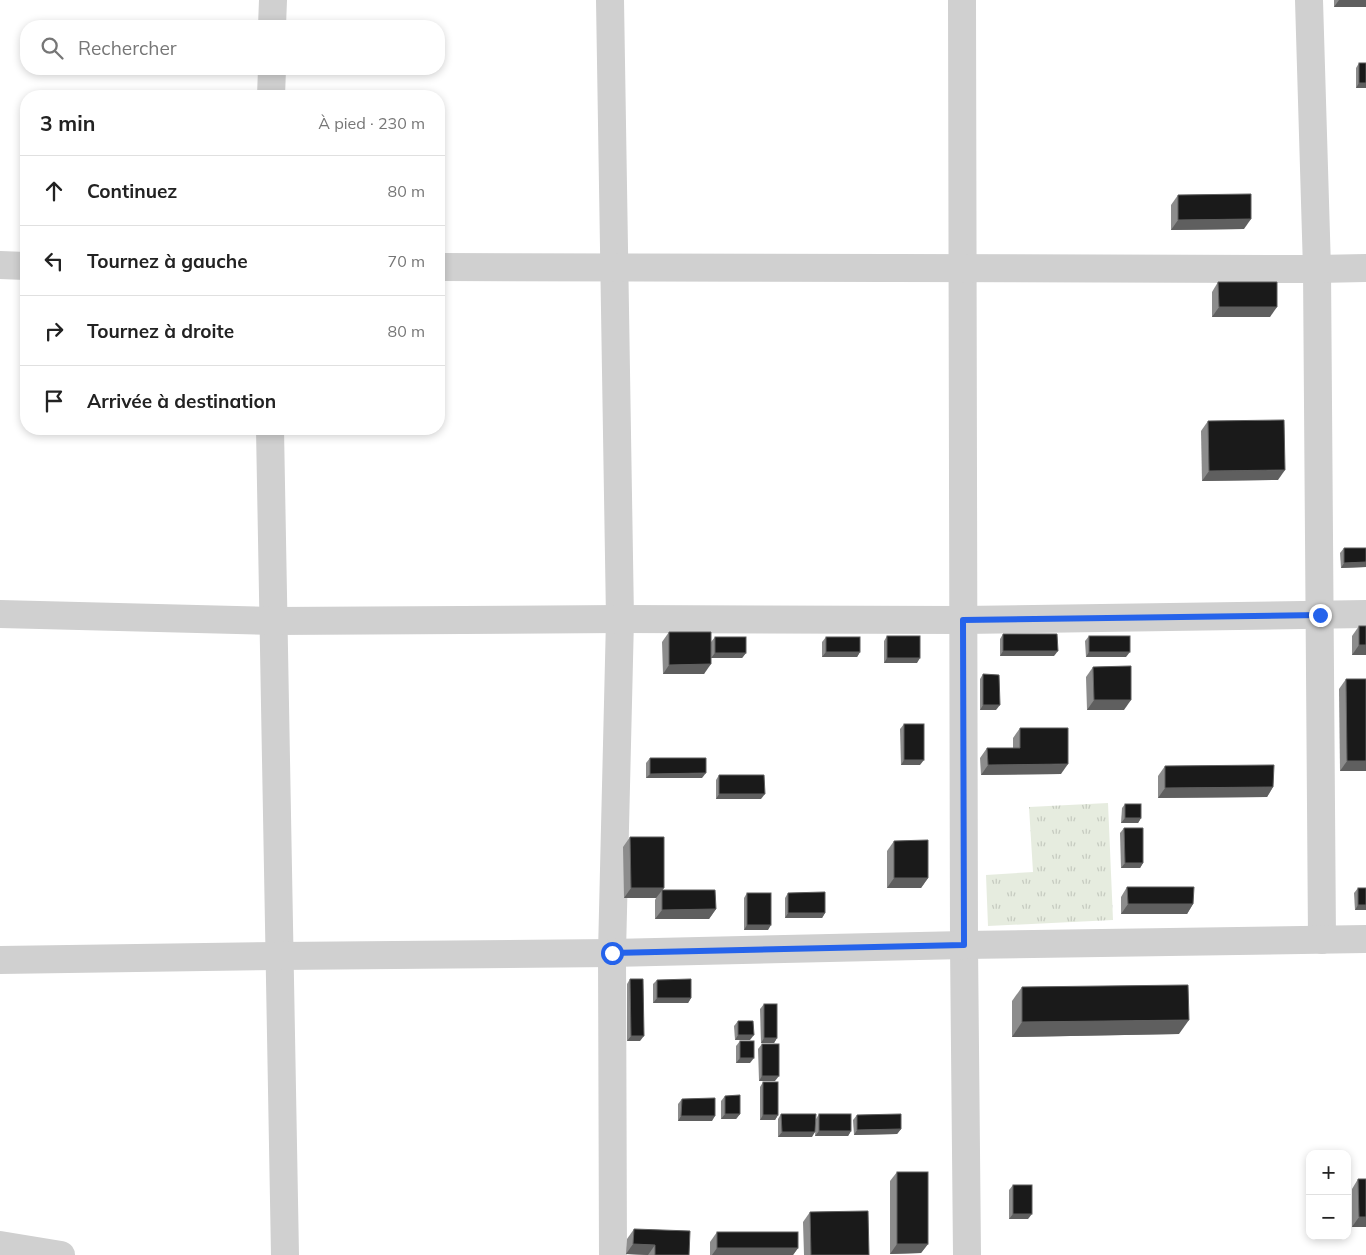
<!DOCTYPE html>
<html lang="fr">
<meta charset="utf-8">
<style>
:root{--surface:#fff;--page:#f6f6f6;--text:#222;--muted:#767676;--line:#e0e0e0}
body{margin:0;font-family:Mulish,sans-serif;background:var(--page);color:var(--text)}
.controls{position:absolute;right:15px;bottom:15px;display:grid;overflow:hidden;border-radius:10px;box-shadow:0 2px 8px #0003}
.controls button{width:45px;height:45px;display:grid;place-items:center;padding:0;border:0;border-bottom:1px solid var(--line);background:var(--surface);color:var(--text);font:25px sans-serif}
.stop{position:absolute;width:15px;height:15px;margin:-11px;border:4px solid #2563eb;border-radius:50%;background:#fff}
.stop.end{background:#2563eb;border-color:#fff;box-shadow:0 1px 5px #0008}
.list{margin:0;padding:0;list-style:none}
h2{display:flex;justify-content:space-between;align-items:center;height:65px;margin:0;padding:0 20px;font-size:21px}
h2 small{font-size:16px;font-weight:400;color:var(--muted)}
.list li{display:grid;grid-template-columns:32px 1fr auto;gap:15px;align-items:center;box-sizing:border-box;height:70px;padding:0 20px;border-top:1px solid var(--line)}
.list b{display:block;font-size:19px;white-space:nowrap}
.list em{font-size:16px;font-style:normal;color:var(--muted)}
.icon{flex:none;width:28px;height:28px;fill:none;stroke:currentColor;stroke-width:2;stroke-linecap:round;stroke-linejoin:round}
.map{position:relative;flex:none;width:1366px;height:1255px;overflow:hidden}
.search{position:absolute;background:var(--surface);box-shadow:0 2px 8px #0003;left:20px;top:20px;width:425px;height:55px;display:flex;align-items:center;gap:12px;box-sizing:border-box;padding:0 18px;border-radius:20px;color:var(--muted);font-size:19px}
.panel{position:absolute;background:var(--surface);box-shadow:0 2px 8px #0003;left:20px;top:90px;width:425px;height:345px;border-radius:20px}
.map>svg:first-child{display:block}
</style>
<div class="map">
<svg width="1366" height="1255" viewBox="0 0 1366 1255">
<defs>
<pattern id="grass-tufts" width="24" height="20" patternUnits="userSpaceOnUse" patternTransform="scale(1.25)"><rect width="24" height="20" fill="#e6ecdf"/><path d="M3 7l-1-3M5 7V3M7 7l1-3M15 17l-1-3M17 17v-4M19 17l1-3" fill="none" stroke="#c6cbc0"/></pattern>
</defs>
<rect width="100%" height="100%" fill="#fff"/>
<path fill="url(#grass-tufts)" d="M1108 803 1113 920 988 926 986 875 1033 872 1029 807Z"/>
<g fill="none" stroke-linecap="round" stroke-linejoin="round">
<g stroke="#d0d0d0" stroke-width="28">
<path d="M610 0 620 619 612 953 613 1255"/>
<path d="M962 0 964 945 967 1255"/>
<path d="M1309 0 1317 269 1322 940"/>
<path d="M272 26 273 0"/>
<path d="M271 96 272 69"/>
<path d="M0 265 26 266"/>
<path d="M439 267 1317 269 1366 268"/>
<path d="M270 429 285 1255"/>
<path d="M0 614 274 621 620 619 963 620 1366 614"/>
<path d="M0 960 279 956 612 953 964 945 1366 939"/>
<path d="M0 1245 61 1255"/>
</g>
</g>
<g fill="#8c8c8c">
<rect x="1334" y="0" width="32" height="7"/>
<path d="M1359 63 1366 88H1356V68Z"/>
<path d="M1178 195 1244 229 1171 230V205Z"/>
<path d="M1218 282 1270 317H1212V292Z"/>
<path d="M1208 421 1278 480 1202 481 1201 431Z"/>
<path d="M1344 548H1366V567L1341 568 1340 553Z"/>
<path d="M1359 626H1366V655H1352V636Z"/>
<path d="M669 632 711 655V642L715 637 746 653 742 658H711L704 674H663L662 642Z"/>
<path d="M1003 634 1054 656H1000V639Z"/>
<path d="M887 636 917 663H884V641Z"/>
<path d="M1089 636 1126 657H1086L1085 641Z"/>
<path d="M826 637 860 652 857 657H822V642Z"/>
<path d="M1093 667 1124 710H1087L1086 677Z"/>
<path d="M983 674 996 710H980V679Z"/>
<path d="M1346 679 1366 771H1340L1339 689Z"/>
<path d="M904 724 920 765H901L900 729Z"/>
<path d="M1020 728 1061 774 981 775 980 758 987 748H1013V738Z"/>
<path d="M650 758 702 778H646V763Z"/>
<path d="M1165 766 1273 787 1267 797 1158 798V776Z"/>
<path d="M719 775 761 799H716V780Z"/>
<path d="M1125 804 1141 818 1138 823H1121L1122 808Z"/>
<path d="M1124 828 1143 863 1140 868H1121L1120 833Z"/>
<path d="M630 837 663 890 716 909 709 919H655V900L656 898H624L623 847Z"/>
<path d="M894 841 928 878 921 888H887V851Z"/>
<path d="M1127 887 1193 904 1187 914H1121V897Z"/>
<path d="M1358 888H1366V910H1355L1354 893Z"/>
<path d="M747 893 768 930H744V898Z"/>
<path d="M788 893 825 913 822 918H785V898Z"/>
<path d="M630 979 640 1041H627V984Z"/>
<path d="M657 980 691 998 688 1003H653V984Z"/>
<path d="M1022 987 1179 1034 1012 1037V1001Z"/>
<path d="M764 1004 777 1038 774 1043H761L760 1009Z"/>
<path d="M738 1021 750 1040H735L734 1026Z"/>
<path d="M740 1041 750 1063H736V1046Z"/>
<path d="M762 1044 775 1081H759L758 1049Z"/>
<path d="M763 1082 778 1115 775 1120H760V1087Z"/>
<path d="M725 1096 740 1114 736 1119H721V1101Z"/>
<path d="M682 1099 712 1121H678V1104Z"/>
<path d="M781 1114 812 1137H778V1119Z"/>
<path d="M819 1114 851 1131 848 1136H815L816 1119Z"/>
<path d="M857 1115 901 1129 897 1134 854 1135 853 1120Z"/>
<path d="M897 1172 928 1244 921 1253 890 1254V1181Z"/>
<path d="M1358 1179 1366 1227H1352V1189Z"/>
<path d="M1013 1185 1028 1219H1009V1190Z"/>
<path d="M810 1212 869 1255H804L803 1222Z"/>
<path d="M634 1229 689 1255H648L626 1254 627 1239Z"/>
<path d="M717 1232 798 1248 793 1255H710V1242Z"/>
</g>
<g fill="#5f5f5f">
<path d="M1339 0H1366V7H1334Z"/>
<path d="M1359 83H1366V88H1356Z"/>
<path d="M1251 219 1244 229 1171 230 1178 220Z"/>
<path d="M1219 307H1277L1270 317H1212Z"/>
<path d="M1285 470 1278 480 1202 481 1209 471Z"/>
<path d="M1366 562V567L1341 568 1344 563Z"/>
<path d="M1359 645H1366V655H1352Z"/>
<path d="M1003 651H1058L1054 656H1000Z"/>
<path d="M826 652H860L857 657H822Z"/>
<path d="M1089 652H1130L1126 657H1086Z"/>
<path d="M715 653H746L742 658H711Z"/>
<path d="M887 658H920L917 663H884Z"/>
<path d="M711 664 704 674H663L669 665Z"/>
<path d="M1094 700H1131L1124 710H1087Z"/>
<path d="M983 705H1000L996 710H980Z"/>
<path d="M904 760H924L920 765H901Z"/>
<path d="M1347 761H1366V771H1340Z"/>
<path d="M1068 764 1061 774 981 775 988 765Z"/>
<path d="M706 773 702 778H646L650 774Z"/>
<path d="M1273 787 1267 797 1158 798 1165 788Z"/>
<path d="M719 794H765L761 799H716Z"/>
<path d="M1125 818H1141L1138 823H1121Z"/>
<path d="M1125 863H1143L1140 868H1121Z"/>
<path d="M894 878H928L921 888H887Z"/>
<path d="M631 888H664L656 898H624Z"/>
<path d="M1128 904H1193L1187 914H1121Z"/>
<path d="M1358 905H1366V910H1355Z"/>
<path d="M716 909 709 919H655L662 910Z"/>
<path d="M788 913H825L822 918H785Z"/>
<path d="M747 925H771L768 930H744Z"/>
<path d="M657 998H691L688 1003H653Z"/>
<path d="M1189 1020 1179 1034 1012 1037 1022 1022Z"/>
<path d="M738 1035H754L750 1040H735Z"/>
<path d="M631 1036H644L640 1041H627Z"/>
<path d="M764 1038H777L774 1043H761Z"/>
<path d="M740 1058H754L750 1063H736Z"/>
<path d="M762 1076H779L775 1081H759Z"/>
<path d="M725 1114H740L736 1119H721Z"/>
<path d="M763 1115H778L775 1120H760Z"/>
<path d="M681 1116H715L712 1121H678Z"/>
<path d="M901 1129 897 1134 854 1135 857 1130Z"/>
<path d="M819 1131H851L848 1136H815Z"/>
<path d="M782 1132H815L812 1137H778Z"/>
<path d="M1013 1214H1032L1028 1219H1009Z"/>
<path d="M1359 1217H1366V1227H1352Z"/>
<path d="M633 1244 655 1245 648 1255 626 1254Z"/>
<path d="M897 1244H928L921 1253 890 1254Z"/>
<path d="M717 1248H798L793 1255H712Z"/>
</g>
<g fill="#1a1a1a" stroke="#5f5f5f">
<rect x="1359" y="63" width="7" height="20"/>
<path d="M1251 194V219L1178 220V195Z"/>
<path d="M1218 282H1277V307H1219Z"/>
<path d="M1284 420 1285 470 1209 471 1208 421Z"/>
<path d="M1344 548H1366V562L1344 563Z"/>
<rect x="1359" y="626" width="7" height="19"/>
<path d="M669 632H711V664L669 665Z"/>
<path d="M1003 634H1057L1058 651H1003Z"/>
<rect x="887" y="636" width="33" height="22"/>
<rect x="1089" y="636" width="41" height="16"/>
<rect x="715" y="637" width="31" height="16"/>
<rect x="826" y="637" width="34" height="15"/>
<path d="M1131 666V700H1094L1093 667Z"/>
<path d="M983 674 999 675 1000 705H983Z"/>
<path d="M1346 679H1366V761H1347Z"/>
<rect x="904" y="724" width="20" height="36"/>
<path d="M1020 728H1068V764L988 765 987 748H1020Z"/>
<path d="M650 758H706V773L650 774Z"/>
<path d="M1274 765 1273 787 1165 788V766Z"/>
<path d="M719 775H764L765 794H719Z"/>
<rect x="1125" y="804" width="16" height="14"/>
<path d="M1124 828H1143V863H1125Z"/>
<path d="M630 837H664V888H631Z"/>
<path d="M928 840V878H894V841Z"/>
<path d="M1127 887H1194L1193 904H1128Z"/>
<rect x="1358" y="888" width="8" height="17"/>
<path d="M662 890H715L716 909 662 910Z"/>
<path d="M825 892V913H788V893Z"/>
<rect x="747" y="893" width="24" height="32"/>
<path d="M630 979H643L644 1036H631Z"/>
<path d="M691 979V998H657V980Z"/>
<path d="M1188 985 1189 1020 1022 1022V987Z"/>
<rect x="764" y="1004" width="13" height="34"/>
<path d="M738 1021H753L754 1035H738Z"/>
<rect x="740" y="1041" width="14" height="17"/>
<rect x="762" y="1044" width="17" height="32"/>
<rect x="763" y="1082" width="15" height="33"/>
<path d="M740 1095V1114H725V1096Z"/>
<path d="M715 1098V1116H681L682 1099Z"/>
<path d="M781 1114H816L815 1132H782Z"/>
<rect x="819" y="1114" width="32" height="17"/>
<path d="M901 1114V1129L857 1130V1115Z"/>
<rect x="897" y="1172" width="31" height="72"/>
<path d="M1358 1179H1366V1217H1359Z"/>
<rect x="1013" y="1185" width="19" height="29"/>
<path d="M868 1211 869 1255H811L810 1212Z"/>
<path d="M634 1229 690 1231 689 1255H655V1245L633 1244Z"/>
<rect x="717" y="1232" width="81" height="16"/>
</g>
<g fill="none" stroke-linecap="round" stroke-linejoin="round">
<path stroke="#2563eb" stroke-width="6" d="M612 953 964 945 963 620 1320 615"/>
</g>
</svg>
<div class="controls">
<button>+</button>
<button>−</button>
</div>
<div class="stop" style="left:612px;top:953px"></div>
<div class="stop end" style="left:1320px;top:615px"></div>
<div class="search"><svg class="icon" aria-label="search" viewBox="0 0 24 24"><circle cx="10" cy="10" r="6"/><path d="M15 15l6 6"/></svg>Rechercher</div>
<section class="panel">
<h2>3 min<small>À pied · 230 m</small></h2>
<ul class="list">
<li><svg class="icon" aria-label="ahead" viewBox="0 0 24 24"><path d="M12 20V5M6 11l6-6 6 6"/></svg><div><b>Continuez</b></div><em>80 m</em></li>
<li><svg class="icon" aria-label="left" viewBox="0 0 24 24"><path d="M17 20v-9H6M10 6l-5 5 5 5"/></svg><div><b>Tournez à gauche</b></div><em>70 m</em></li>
<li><svg class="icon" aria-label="right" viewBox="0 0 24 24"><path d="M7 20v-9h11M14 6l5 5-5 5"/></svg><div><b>Tournez à droite</b></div><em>80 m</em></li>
<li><svg class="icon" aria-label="arrive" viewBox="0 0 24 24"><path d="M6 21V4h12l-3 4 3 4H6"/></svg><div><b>Arrivée à destination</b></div></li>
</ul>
</section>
</div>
